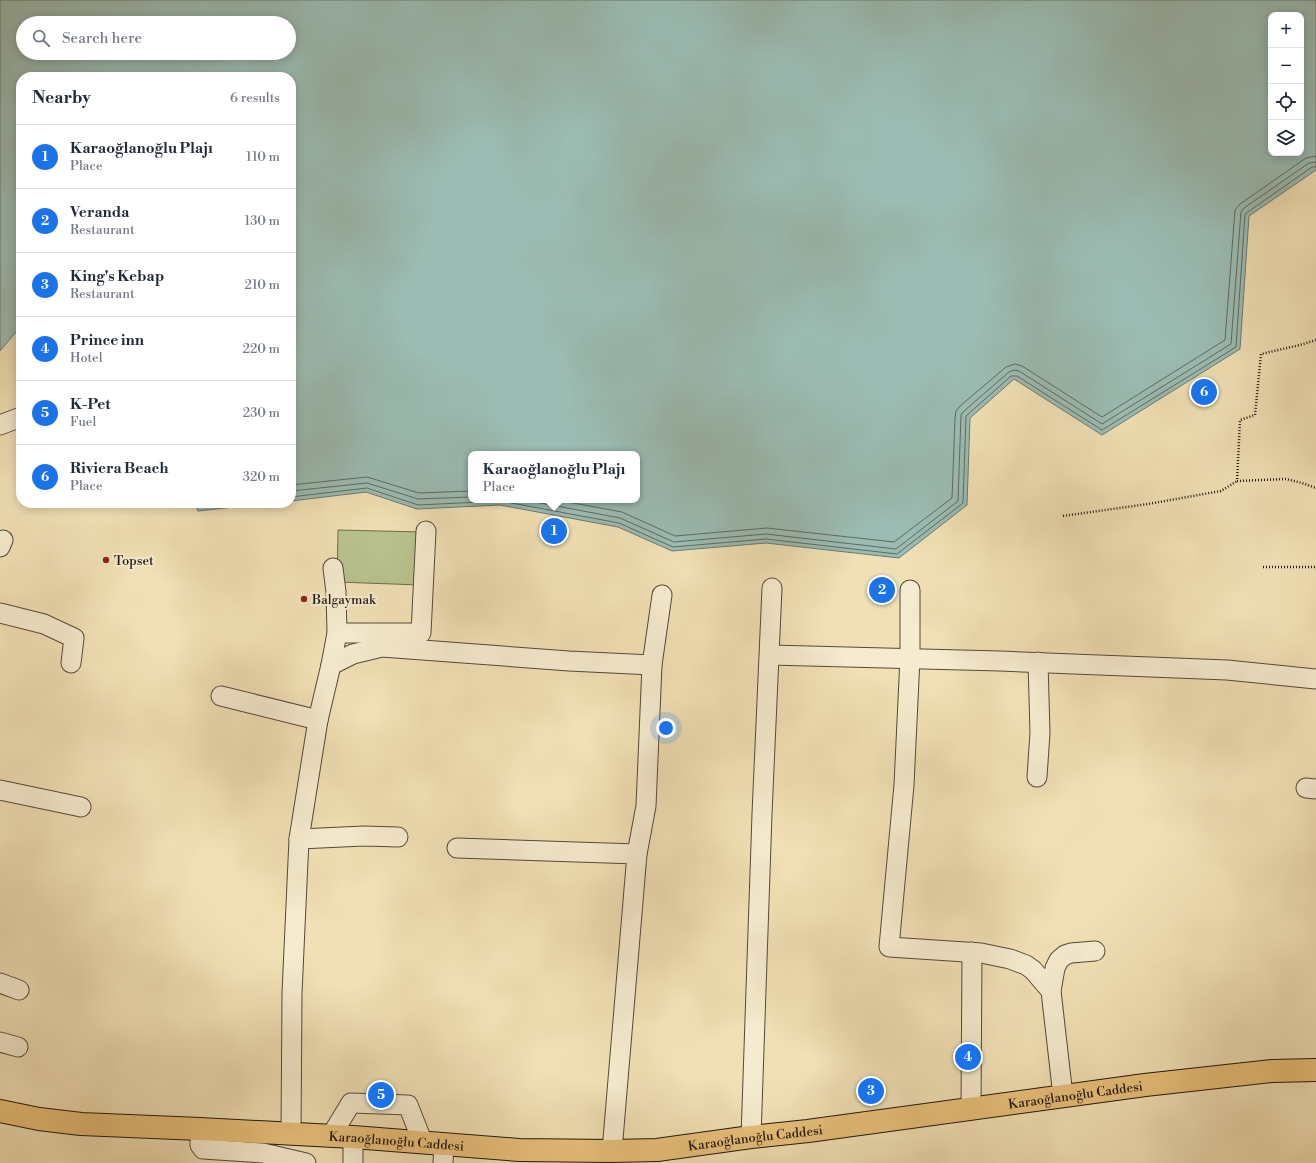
<!DOCTYPE html>
<meta charset="utf-8">
<style>
:root{--surface:#fff;--page:#f6f6f7;--text:#1f2937;--muted:#747a83;--line:#e0e1e3;--accent:#1a73e8}
body{margin:0;font-family:"Libre Bodoni",serif;background:var(--page);color:var(--text)}
.controls{position:absolute;right:12px;top:12px;display:grid;overflow:hidden;border-radius:8px;box-shadow:0 2px 10px #0003}
.controls button{width:36px;height:36px;display:grid;place-items:center;padding:0;border:0;border-bottom:1px solid var(--line);background:var(--surface);color:var(--text);font:20px sans-serif}
.you{position:absolute;left:666px;top:728px;width:14px;height:14px;margin:-10px;border:3px solid #fff;border-radius:50%;background:#1a73e8;box-shadow:0 0 0 6px #1a73e833}
.badge{display:grid;place-items:center;width:26px;height:26px;border-radius:50%;background:var(--accent);color:#fff;font-size:13px;font-weight:700}
.pin{position:absolute;translate:-50% -50%;border:2px solid #fff;box-shadow:0 1px 4px #0006}
.popup{position:absolute;left:468px;top:451px;width:172px;height:52px;box-sizing:border-box;display:grid;place-content:center;border-radius:8px;background:var(--surface);filter:drop-shadow(0 1px 3px #0005);font-size:13px;white-space:nowrap;color:var(--muted)}
.popup b{font-size:15px;color:var(--text)}
.popup::after{content:'';position:absolute;left:50%;top:100%;margin-left:-8px;border:8px solid transparent;border-top-color:var(--surface)}
.list{margin:0;padding:0;list-style:none}
h2{display:flex;justify-content:space-between;align-items:center;height:52px;margin:0;padding:0 16px;font-size:17px}
h2 small{font-size:13px;font-weight:400;color:var(--muted)}
.list li{display:grid;grid-template-columns:26px 1fr auto;gap:12px;align-items:center;box-sizing:border-box;height:64px;padding:0 16px;border-top:1px solid var(--line)}
.list b{display:block;font-size:15px;white-space:nowrap}
.list p{margin:0;font-size:13px;white-space:nowrap;color:var(--muted)}
.list em{font-size:13px;font-style:normal;color:var(--muted)}
.icon{flex:none;width:22px;height:22px;fill:none;stroke:currentColor;stroke-width:2;stroke-linecap:round;stroke-linejoin:round}
.map{position:relative;flex:none;width:1316px;height:1163px;overflow:hidden}
.search{position:absolute;background:var(--surface);box-shadow:0 2px 10px #0003;left:16px;top:16px;width:280px;height:44px;display:flex;align-items:center;gap:10px;box-sizing:border-box;padding:0 14px;border-radius:22px;color:var(--muted);font-size:15px}
.panel{position:absolute;background:var(--surface);box-shadow:0 2px 10px #0003;left:16px;top:72px;width:280px;height:436px;border-radius:16px}
.map>svg:first-child{display:block}
</style>
<div class="map">
<svg width="1316" height="1163" viewBox="0 0 1316 1163">
<rect width="100%" height="100%" fill="#f1e0b5"/>
<filter id="stains"><feTurbulence type="fractalNoise" baseFrequency=".005" numOctaves="4"/><feColorMatrix values="0 0 0 0 .2 0 0 0 0 .09 0 0 0 0 .02 0 0 0 .5 -.17"/></filter>
<radialGradient id="worn" r=".72"><stop offset=".6" stop-color="#630" stop-opacity="0"/><stop offset="1" stop-color="#630" stop-opacity=".3"/></radialGradient>
<path fill="#b8c38f" stroke="#6c6d4f" d="M338 530 422 532 420 585 337 582Z"/>
<g fill="#9bbcb3" stroke="#6a7a71" fill-rule="evenodd">
<path d="M0 0H1316V170L1249 216 1240 349 1102 435 1014 379 970 418 967 505 899 558 766 543 672 551 618 527 500 505 417 509 366 492 291 501V77H21V326L0 351ZM1271 15H1301V153H1271ZM23 23H289V53H23ZM471 454H637V500H471Z"/>
<path d="M194 503H269L198 511Z"/>
</g>
<g fill="none" stroke-linecap="round" stroke-linejoin="round">
<g stroke="#5e6a61" stroke-width="1">
<path d="M291 485 367 477 419 493 471 491"/>
<path d="M291 491 367 483 418 499 471 497"/>
<path d="M291 497 367 488 418 505 501 501 619 523 673 547 766 539 897 554 963 503 966 416 1011 376H1017L1102 430 1236 347 1245 214 1312 167H1316"/>
<path d="M525 500 620 518 674 542 766 534 896 549 958 501 961 415 964 411 1009 372 1014 370 1019 371 1102 424 1231 344 1241 212 1244 208 1309 163 1316 162"/>
<path d="M557 500 622 512 675 536 767 528 894 542 952 498 955 418 956 411 960 406 1006 367 1015 364 1022 366 1102 417 1225 340 1235 210 1240 204 1306 158 1316 156"/>
</g>
<g stroke="#544938" stroke-width="21">
<g id="minor">
<path d="M0 425 21 417"/>
<path d="M0 547 3 540"/>
<path d="M910 590V658L904 785 889 947 981 953 1010 959 1026 965 1033 970 1051 991"/>
<path d="M0 613 44 624 74 638 71 663"/>
<path d="M337 633H421L426 531"/>
<path d="M770 655 1000 661 1227 670 1316 679"/>
<path d="M331 665 353 654 382 647 569 661 652 665"/>
<path d="M221 696 318 720"/>
<path d="M1037 777 1040 733 1038 662"/>
<path d="M1306 788 1316 789"/>
<path d="M0 790 81 807"/>
<path d="M299 839 364 836 398 837"/>
<path d="M457 848 637 854"/>
<path d="M0 983 19 990"/>
<path d="M0 1042 18 1047"/>
<path d="M1063 1096 1051 991 1055 968 1059 960 1065 955 1071 953 1095 951"/>
<path d="M971 1109 972 952"/>
<path d="M200 1129V1145L203 1149 263 1153 306 1163"/>
<path d="M291 1134 292 993 299 839 318 720 331 665 337 633 336 592 333 568"/>
<path d="M331 1136 351 1103 408 1105 423 1143"/>
<path d="M751 1137 762 814 772 588"/>
<path d="M612 1151 637 854 646 806 652 665 662 595"/>
<path d="M353 1163V1137"/>
<path d="M443 1163 444 1144"/>
</g>
</g>
<g stroke="#20170f" stroke-width="24">
<g id="major">
<path id="s1" d="M0 1111 39 1119 81 1124 200 1129 353 1137 519 1150 612 1151 657 1150 751 1137 808 1131 1145 1085 1272 1071 1316 1070"/>
</g>
</g>
<g stroke="#20170f" stroke-width="2.5" stroke-dasharray="1 2" stroke-linecap="butt">
<path d="M1316 340 1300 345 1261 354 1255 415 1240 420 1237 481 1286 479 1302 483 1316 488"/>
<path d="M1063 516 1148 504 1221 491 1237 481"/>
<path d="M1263 567H1316"/>
</g>
<use href="#minor" stroke="#f6ebcf" stroke-width="19"/>
<use href="#major" stroke="#e8c07a" stroke-width="22"/>
</g>
<g fill="#8f2418" stroke="#f6ebcf" stroke-width="1.5">
<circle cx="106" cy="560" r="4"/>
<circle cx="304" cy="599" r="4"/>
</g>
<g text-anchor="middle" stroke-width="4" stroke-linejoin="round" paint-order="stroke">
<g font-size="13" fill="#20170f" stroke="#f6ebcf" text-anchor="start">
<text x="114" y="565">Topset</text>
<text x="312" y="604">Balgaymak</text>
</g>
<g font-size="13" fill="#20170f" stroke="#f6ebcf">
<text dy="5" stroke="none"><textPath href="#s1" startOffset="1081">Karaoğlanoğlu Caddesi</textPath></text>
<text dy="5" stroke="none"><textPath href="#s1" startOffset="758">Karaoğlanoğlu Caddesi</textPath></text>
<text dy="5" stroke="none"><textPath href="#s1" startOffset="398">Karaoğlanoğlu Caddesi</textPath></text>
</g>
</g>
<rect width="100%" height="100%" filter="url(#stains)"/>
<rect width="100%" height="100%" fill="url(#worn)"/>
</svg>
<div class="controls">
<button>+</button>
<button>−</button>
<button><svg class="icon" aria-label="locate" viewBox="0 0 24 24"><circle cx="12" cy="12" r="6"/><path d="M12 2v4M12 18v4M2 12h4M18 12h4"/></svg></button>
<button><svg class="icon" aria-label="layers" viewBox="0 0 24 24"><path d="M12 4l9 5-9 5-9-5zM3 14l9 5 9-5"/></svg></button>
</div>
<div class="you"></div>
<div class="pin badge" style="left:554px;top:531px">1</div>
<div class="popup"><b>Karaoğlanoğlu Plajı</b>Place</div>
<div class="pin badge" style="left:882px;top:590px">2</div>
<div class="pin badge" style="left:871px;top:1091px">3</div>
<div class="pin badge" style="left:968px;top:1057px">4</div>
<div class="pin badge" style="left:381px;top:1095px">5</div>
<div class="pin badge" style="left:1204px;top:392px">6</div>
<div class="search"><svg class="icon" aria-label="search" viewBox="0 0 24 24"><circle cx="10" cy="10" r="6"/><path d="M15 15l6 6"/></svg>Search here</div>
<section class="panel">
<h2>Nearby<small>6 results</small></h2>
<ul class="list">
<li><span class="badge">1</span><div><b>Karaoğlanoğlu Plajı</b><p>Place</p></div><em>110 m</em></li>
<li><span class="badge">2</span><div><b>Veranda</b><p>Restaurant</p></div><em>130 m</em></li>
<li><span class="badge">3</span><div><b>King's Kebap</b><p>Restaurant</p></div><em>210 m</em></li>
<li><span class="badge">4</span><div><b>Prince inn</b><p>Hotel</p></div><em>220 m</em></li>
<li><span class="badge">5</span><div><b>K-Pet</b><p>Fuel</p></div><em>230 m</em></li>
<li><span class="badge">6</span><div><b>Riviera Beach</b><p>Place</p></div><em>320 m</em></li>
</ul>
</section>
</div>
